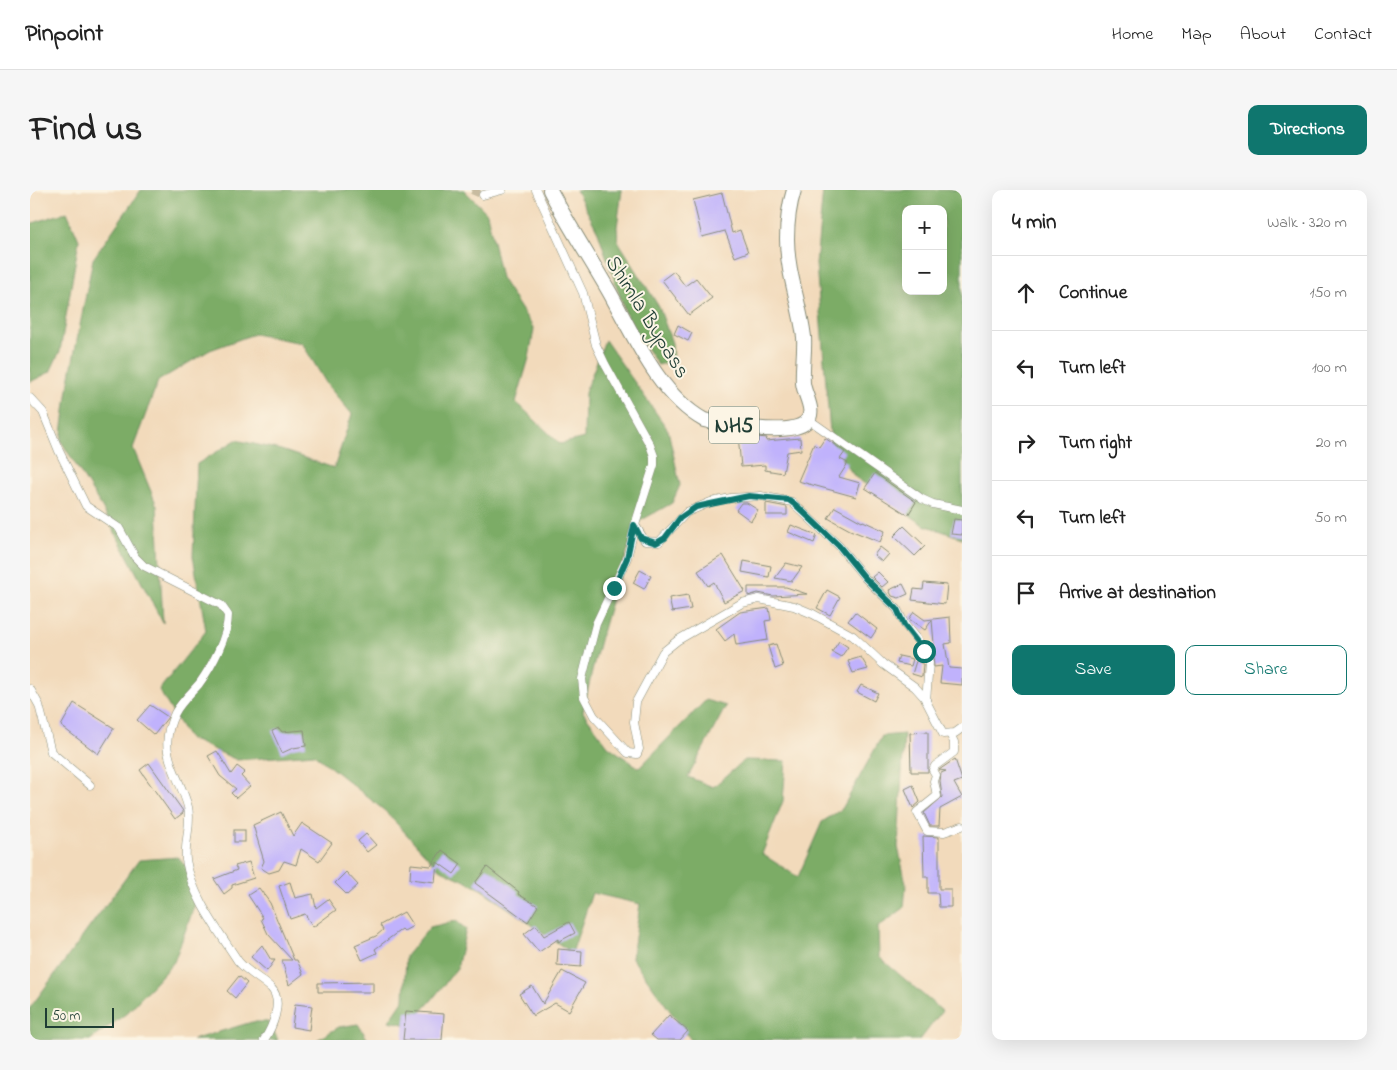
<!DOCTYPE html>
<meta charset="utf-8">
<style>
:root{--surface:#fff;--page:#f6f6f6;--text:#222;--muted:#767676;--line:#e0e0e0;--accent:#0f766e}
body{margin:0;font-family:"Indie Flower",sans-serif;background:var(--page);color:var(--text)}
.controls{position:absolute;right:15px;top:15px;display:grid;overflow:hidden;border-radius:10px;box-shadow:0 5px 20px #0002}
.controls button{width:45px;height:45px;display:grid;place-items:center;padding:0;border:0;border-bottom:1px solid var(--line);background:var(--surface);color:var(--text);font:25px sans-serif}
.scale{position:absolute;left:15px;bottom:12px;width:69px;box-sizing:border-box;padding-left:5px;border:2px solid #1f3d34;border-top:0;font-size:14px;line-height:18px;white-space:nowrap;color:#1f3d34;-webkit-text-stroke:4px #fcf5e5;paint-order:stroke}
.stop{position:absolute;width:15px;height:15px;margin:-11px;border:4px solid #0f766e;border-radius:50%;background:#fff}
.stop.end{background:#0f766e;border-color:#fff;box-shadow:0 1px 5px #0008}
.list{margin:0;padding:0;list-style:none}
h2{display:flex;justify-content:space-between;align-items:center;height:65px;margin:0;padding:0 20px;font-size:21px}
h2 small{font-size:16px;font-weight:400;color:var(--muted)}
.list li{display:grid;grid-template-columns:32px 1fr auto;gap:15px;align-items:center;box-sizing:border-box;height:75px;padding:0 20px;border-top:1px solid var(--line)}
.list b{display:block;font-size:19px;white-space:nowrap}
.list em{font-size:16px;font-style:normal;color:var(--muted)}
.actions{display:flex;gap:10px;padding:15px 20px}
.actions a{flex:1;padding:11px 0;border:1px solid var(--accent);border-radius:10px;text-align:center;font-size:18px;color:var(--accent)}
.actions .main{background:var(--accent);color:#fff}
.icon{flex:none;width:28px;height:28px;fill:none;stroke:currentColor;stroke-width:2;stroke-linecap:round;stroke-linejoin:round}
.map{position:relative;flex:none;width:932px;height:850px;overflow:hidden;border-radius:10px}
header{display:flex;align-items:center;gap:30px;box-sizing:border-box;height:70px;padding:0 25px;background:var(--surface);border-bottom:1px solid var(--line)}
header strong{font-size:24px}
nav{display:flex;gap:28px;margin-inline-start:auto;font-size:18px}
.intro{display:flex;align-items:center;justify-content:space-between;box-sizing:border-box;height:120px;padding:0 30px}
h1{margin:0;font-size:35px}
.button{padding:12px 22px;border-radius:10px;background:var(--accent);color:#fff;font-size:18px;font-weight:700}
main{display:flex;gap:30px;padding:0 30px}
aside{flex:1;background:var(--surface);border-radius:10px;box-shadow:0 5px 20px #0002}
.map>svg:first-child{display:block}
</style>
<header>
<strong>Pinpoint</strong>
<nav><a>Home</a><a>Map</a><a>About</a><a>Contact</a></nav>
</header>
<div class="intro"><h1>Find us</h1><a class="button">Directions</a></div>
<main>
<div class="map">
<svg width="932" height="850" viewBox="0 0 932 850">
<rect width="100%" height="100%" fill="#fcf5e5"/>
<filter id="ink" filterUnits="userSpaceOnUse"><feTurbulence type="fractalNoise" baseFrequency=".02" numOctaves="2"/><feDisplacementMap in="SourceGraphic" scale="10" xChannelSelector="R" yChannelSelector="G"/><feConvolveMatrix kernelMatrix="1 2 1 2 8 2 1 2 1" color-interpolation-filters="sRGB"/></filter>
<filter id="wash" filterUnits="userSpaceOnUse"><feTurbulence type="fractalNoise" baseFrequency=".0096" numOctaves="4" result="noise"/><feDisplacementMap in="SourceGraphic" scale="20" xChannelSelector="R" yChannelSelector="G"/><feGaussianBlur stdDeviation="1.12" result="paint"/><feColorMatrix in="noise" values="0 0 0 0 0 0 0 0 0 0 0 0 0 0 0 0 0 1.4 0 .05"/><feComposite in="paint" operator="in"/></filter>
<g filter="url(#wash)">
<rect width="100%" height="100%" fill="#f2dabb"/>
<g fill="#7bac66" stroke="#4d744d" fill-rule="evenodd">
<path d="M111 0H434L457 23 471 88 504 139 499 168 486 212 530 254 554 248 555 203 575 150 638 240 650 295 642 313 608 332C585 394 566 458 553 522L578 556 609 578 676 510 696 516 658 587 683 597 715 570 756 571 753 611 732 664 768 687 792 632 812 619 852 546 874 544 868 657 876 694 874 718 848 737 849 767 912 821 890 850H661L602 768 610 714 562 703 542 763 448 697 409 679 355 621 284 564 207 570 158 548 129 500 176 441 163 366 167 274 206 250 251 260 304 278 322 224 298 196 272 153 224 144 180 160 128 191 103 258 127 316 133 433 70 314 31 251 39 191 63 69Z"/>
<path d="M546 0H592L587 37 588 51 629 117 642 153 643 171 628 175 599 133 568 42Z"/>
<path d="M793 0H932V348L894 335 825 287 801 254 786 74ZM876 19H913V101H876Z"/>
<path d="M37 22 49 50 30 161 20 182 0 192V34Z"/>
<path d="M148 667 159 680 165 714 144 772 97 823 60 850H0V818L109 670Z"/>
<path d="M426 731 436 739 427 778 401 811 379 835 359 831 374 809 376 766 400 737Z"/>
<path d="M222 832H239L248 850H162Z"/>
<path d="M328 834 338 850H287L309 837Z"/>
</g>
<g id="blocks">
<g fill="#c0b2fc">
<path d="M692 3 702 43 710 40 718 62 705 67 695 41 672 47 663 10Z"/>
<path d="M644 81 655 96 666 88 682 108 659 125 632 90Z"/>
<path d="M648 135 662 143 658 151 644 144Z"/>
<path d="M708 245 737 248 736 251 770 248 771 260 757 262 753 283 735 280V275L711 277Z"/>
<path d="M795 248 815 262 810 269 818 273 809 287 830 293 826 307 768 291 784 254 789 257Z"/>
<path d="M845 283 886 312 878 325 835 298Z"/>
<path d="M711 313H717L728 320 721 331 706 320Z"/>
<path d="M736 313 757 317V325H736Z"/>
<path d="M805 317 832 332 833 331 855 341 850 352 820 340 798 328Z"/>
<path d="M924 329 932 330V345L921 344Z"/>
<path d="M761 335 787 345 784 353 758 342Z"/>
<path d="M874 336 895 356 885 366 864 346Z"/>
<path d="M850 357 859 364 852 372 844 365Z"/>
<path d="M693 365 715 401 694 412 684 392 678 396 668 381Z"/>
<path d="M714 371 741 376 739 387 712 382Z"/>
<path d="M756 373 772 377 762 391 745 388Z"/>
<path d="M610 380 621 386 614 399 603 393Z"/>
<path d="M848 382 858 392 852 397 842 387Z"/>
<path d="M894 393 917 395 915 414 882 410 884 399 893 400Z"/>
<path d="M873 394 878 404 869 408 862 406 859 400Z"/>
<path d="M718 397H756L777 404 743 406 728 403 718 406Z"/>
<path d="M797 400 810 407 800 425 787 418Z"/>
<path d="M658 405 661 419 642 422 639 408Z"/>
<path d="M739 418 741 430 735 431 738 450 706 455 704 444 695 451 686 439 710 422Z"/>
<path d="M825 422 847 439 841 448 818 431Z"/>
<path d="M884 422 895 430 920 427 921 453 915 454 919 478 932 479V495L910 493 912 476 904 477 903 466H905L902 430 895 440 879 429Z"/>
<path d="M809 451 818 457 811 467 802 462Z"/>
<path d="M746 454 753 476 745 479 738 456Z"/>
<path d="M869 466 883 469 881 476 867 473Z"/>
<path d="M831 467 838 479 823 483 818 471Z"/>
<path d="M886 471 893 474 892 487 882 484Z"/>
<path d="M831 495 848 503 844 511 827 502Z"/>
<path d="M44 513 84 538 68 564 31 536Z"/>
<path d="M120 515 138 527 124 545 107 530Z"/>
<path d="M249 538 252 542 274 540 276 556 263 558 252 563 242 541Z"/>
<path d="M898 542V582H881L880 543Z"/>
<path d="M187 561 201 584 207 576 215 582 211 586 220 596 206 608 201 603 206 599 190 586 178 566Z"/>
<path d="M925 569 932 590 924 593 932 607 910 619 909 636H900L894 623 912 607 910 591 911 583 916 581 909 580Z"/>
<path d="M119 573 153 621V623L145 629 110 580Z"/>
<path d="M883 595 890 612 883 618 875 599Z"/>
<path d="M251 622 263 646 272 633 302 653 289 671 271 659 266 675 254 671 249 680 239 683 231 678 234 671 223 635Z"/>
<rect x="204" y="640" width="11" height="12"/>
<path d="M336 644 346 655 337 662 328 651Z"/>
<path d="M893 646 909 647V699H921V717H909L908 703H898V687H894Z"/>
<path d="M412 660 431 674 424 684 407 672 405 692 380 689 381 674 401 676Z"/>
<path d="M219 672 224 688 202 695V698L194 704 184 689 207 680 205 676Z"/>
<path d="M457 677 489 702 488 704 508 716 498 732 445 693Z"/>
<path d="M316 682 328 695 317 705 305 693Z"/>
<path d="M260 692 265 708 283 704 286 718 298 709 306 720 283 737 275 724 260 729 249 696Z"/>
<path d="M229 698 240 713 264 770H267L273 784 259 795 252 770H262L238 744 231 729 233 728 218 705Z"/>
<path d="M374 722 383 736 374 741 372 739 345 759 347 763 332 770 325 755 346 746 353 740 350 735Z"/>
<path d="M539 732 545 743 528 752V749L509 762 494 744 506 735 514 746Z"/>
<path d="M232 755 241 770H245L237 781 221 767Z"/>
<path d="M528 759 552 761 551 777 527 775Z"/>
<path d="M532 781 555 793 539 821 525 813 503 826 489 804 502 796 513 814Z"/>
<path d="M209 786 217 793 205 808 197 801Z"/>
<path d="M343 792V802H288V793Z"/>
<path d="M265 814 282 816 279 840 262 837Z"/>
<path d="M376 821 414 824 412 850H373Z"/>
<path d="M639 825 658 841 650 850H627L621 845Z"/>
</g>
</g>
</g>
<g filter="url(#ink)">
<use href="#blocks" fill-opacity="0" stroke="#888c78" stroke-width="1"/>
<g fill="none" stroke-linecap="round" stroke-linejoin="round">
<path stroke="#c8bba0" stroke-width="8" stroke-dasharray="8 4" stroke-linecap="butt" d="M442 0 453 5"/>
<g stroke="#888c78" stroke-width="9">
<g id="street">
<path d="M506 0 553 103 566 155 575 174 620 255 624 266V275L605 335 597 368 566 434 552 489 554 507 564 526 598 563 607 564 609 559 604 532 606 512 633 462 648 450 712 413 729 409 764 416 783 424 823 446 853 474 885 497 894 507 913 544 925 543 932 538"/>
<path d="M453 5 472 0"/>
<path d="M0 208 13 222 29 261 56 316 89 338 105 367 114 376 191 415 198 425C198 447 182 476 169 494 161 503 151 512 145 523 125 564 149 582 158 617 162 634 154 652 156 670 162 707 188 740 208 771 217 782 230 788 241 798 254 811 242 838 234 850"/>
<path d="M778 229 892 309 903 314 932 320"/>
<path d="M605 335 615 351 629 352 657 322 681 312 701 308 731 306 762 312 809 356 835 388 867 419 875 435 889 452 899 473 896 511"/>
<path d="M0 499 9 515 21 562 60 595"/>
<path d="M920 544 924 552V562L905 576 903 580 906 585 904 591 907 606 887 622 897 641 914 642 932 636"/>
</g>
</g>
<g stroke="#888c78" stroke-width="16">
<path id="highway" d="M520 0C538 35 560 68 580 103 604 146 629 205 674 230 694 235 760 247 776 232 787 222 774 205 773 193 772 177 775 162 774 147 770 114 757 83 757 49 757 33 759 16 764 0"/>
</g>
<use href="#street" stroke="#fff" stroke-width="8"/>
<use href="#highway" stroke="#fff" stroke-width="14"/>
</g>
</g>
<g fill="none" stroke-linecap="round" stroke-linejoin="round" filter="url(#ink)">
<path stroke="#0f766e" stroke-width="6" d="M584 398 597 368 604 335 611 348 626 353 635 348 650 328 666 317 719 306 759 310 767 316 809 356 835 388 867 419 874 435 894 461"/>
</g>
<g text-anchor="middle" stroke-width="4" stroke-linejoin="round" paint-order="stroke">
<rect fill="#fcf5e5" stroke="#617469" stroke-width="1" x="679" y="216.5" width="50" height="37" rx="4"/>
<g font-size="21" font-weight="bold" fill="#1f3d34">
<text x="704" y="242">NH5</text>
</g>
<g font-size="22" fill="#1f3d34" stroke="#fcf5e5">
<text transform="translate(619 126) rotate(58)" y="8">Shimla Bypass</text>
</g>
</g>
</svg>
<div class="controls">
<button>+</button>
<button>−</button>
</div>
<div class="scale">50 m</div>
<div class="stop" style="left:894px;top:461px"></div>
<div class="stop end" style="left:584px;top:398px"></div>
</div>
<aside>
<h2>4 min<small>Walk · 320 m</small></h2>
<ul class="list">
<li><svg class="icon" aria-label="ahead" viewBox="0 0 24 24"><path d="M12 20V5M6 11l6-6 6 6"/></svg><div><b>Continue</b></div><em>150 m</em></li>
<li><svg class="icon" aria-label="left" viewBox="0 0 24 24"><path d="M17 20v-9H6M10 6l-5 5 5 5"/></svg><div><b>Turn left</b></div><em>100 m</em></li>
<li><svg class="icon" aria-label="right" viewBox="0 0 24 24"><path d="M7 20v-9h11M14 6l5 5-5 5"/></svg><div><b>Turn right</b></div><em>20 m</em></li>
<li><svg class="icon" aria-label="left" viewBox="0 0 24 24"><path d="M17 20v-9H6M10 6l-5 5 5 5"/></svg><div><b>Turn left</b></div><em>50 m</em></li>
<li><svg class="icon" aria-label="arrive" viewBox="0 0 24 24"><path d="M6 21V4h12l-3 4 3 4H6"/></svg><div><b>Arrive at destination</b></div></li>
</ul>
<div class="actions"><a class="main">Save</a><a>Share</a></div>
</aside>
</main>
